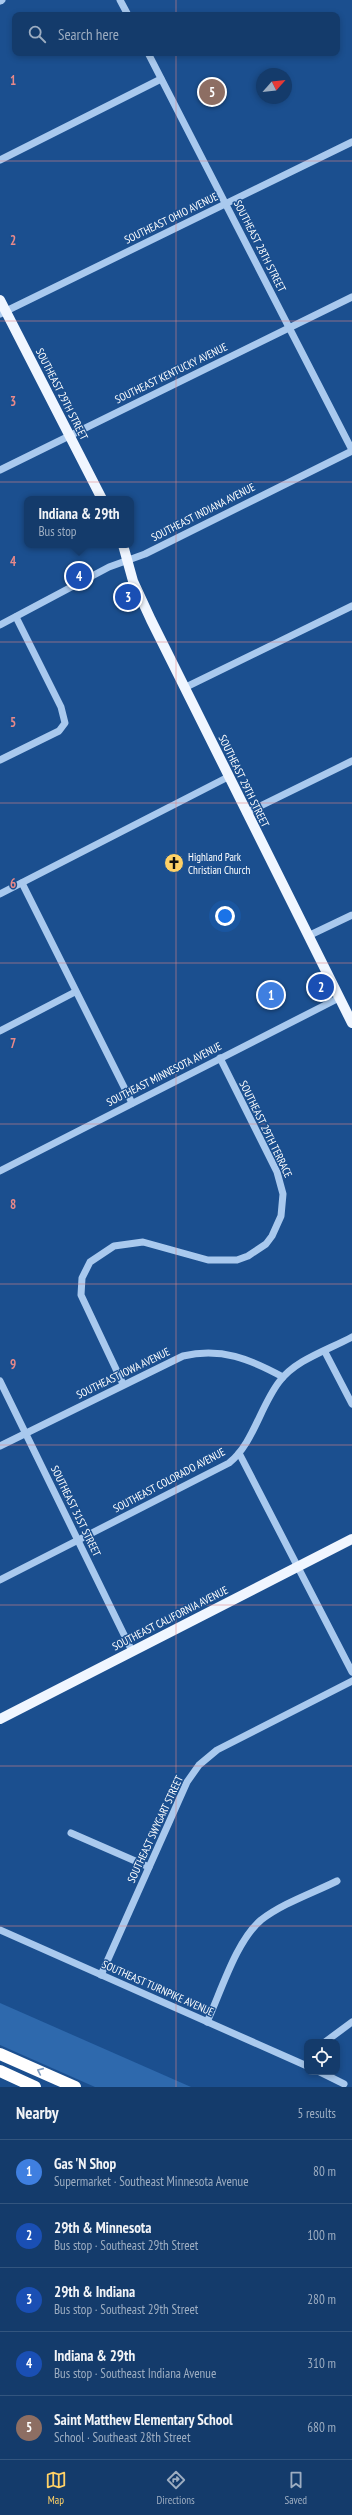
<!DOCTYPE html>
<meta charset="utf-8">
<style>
:root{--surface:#143b6b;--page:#214673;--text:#f1f3f6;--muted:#9dadc1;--line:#33557e;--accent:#ffd166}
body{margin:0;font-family:"PT Sans Narrow",sans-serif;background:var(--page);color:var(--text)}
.controls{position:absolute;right:12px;bottom:12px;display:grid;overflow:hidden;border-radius:8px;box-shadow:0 2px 6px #0003}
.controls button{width:36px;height:36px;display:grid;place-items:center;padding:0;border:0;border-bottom:1px solid var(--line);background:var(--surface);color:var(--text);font:20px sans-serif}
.compass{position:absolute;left:256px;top:68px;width:36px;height:36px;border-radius:50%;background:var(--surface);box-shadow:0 2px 6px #0003;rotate:63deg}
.you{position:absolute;left:225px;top:916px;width:14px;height:14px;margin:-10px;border:3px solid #fff;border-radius:50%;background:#1a73e8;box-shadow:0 0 0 6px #1a73e833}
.badge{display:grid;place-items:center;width:26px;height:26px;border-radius:50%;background:var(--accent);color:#fff;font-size:13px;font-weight:700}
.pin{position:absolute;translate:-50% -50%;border:2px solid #fff;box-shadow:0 1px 4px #0006}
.popup{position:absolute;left:24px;top:496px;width:110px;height:52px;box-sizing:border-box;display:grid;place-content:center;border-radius:8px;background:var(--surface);filter:drop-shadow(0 1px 3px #0005);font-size:13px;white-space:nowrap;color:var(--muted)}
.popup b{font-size:15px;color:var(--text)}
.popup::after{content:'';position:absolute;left:50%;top:100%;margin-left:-8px;border:8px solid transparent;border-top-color:var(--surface)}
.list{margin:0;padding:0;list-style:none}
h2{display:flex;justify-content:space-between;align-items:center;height:52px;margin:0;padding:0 16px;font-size:17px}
h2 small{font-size:13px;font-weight:400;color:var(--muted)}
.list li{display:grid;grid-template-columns:26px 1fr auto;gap:12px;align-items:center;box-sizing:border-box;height:64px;padding:0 16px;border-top:1px solid var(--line)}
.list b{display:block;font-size:15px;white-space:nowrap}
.list p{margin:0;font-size:13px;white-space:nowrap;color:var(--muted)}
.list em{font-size:13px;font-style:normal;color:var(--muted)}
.icon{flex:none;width:22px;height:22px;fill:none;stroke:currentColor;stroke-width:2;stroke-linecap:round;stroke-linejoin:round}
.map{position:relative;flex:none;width:352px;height:2087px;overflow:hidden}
.search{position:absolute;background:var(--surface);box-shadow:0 2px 6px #0003;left:12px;right:12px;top:12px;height:44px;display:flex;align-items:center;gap:10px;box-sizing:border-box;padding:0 14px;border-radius:8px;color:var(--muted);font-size:15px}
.sheet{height:372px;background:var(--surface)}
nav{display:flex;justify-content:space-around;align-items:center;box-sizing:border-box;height:56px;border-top:1px solid var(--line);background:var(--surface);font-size:11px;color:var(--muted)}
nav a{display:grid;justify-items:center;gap:2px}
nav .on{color:var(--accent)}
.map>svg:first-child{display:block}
</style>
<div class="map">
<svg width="352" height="2087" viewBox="0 0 352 2087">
<rect width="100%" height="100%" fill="#1b4f8f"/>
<path fill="#2e69ad" d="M0 2003 191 2087H95L0 2045Z"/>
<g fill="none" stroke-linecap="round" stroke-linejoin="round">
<g stroke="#a9c9ee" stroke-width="7">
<path d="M120 0 128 15"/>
<path d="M0 1 2 0"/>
<path d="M148 53 352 450"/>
<path d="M0 160 161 79"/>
<path d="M0 314 352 142"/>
<path d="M0 470 352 297"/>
<path d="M0 625 109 567 145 554 352 451"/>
<path d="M184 688 352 606"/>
<path d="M0 760 59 731 65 723 61 707 16 617"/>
<path d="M246 813 352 761"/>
<path d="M22 883 132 1103"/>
<path d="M0 894 228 777"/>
<path d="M308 936 352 915"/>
<path d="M0 1031 75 992"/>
<path d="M0 1171 339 998"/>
<path d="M325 1352 352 1404"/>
<path d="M0 1381 132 1651"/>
<path d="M123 1384 81 1295 82 1278 90 1262 114 1246 143 1242 208 1260H237L248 1256 266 1244 272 1236 281 1216 283 1194 277 1172 220 1058"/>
<path d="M0 1446 183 1356C221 1347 250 1359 283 1377"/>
<path d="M239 1453 352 1672"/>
<path d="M0 1580 229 1463C253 1444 260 1407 279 1382 295 1360 328 1350 352 1337"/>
<path d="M71 1833 149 1867"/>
<path d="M0 1930 307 2066"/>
<path d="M101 1975 187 1782 199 1765 217 1750 352 1681"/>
<path d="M207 2022C221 1992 236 1941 261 1920 283 1903 313 1893 337 1881"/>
<path d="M325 2042 352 2022"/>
<path d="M320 2072 344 2084"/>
</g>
<g stroke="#f0f6ff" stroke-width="10">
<path d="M0 300 102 499"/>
<path d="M123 545 133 581 151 620 352 1023"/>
<path d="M0 1719 352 1539"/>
</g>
<g stroke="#fff" stroke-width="12">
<path d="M0 2054 75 2087"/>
<path d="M0 2071 35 2087"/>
</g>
</g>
<defs><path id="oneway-chevron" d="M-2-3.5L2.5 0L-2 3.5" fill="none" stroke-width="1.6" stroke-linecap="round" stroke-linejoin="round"/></defs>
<use stroke="#829ec1" href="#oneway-chevron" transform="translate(40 2071) rotate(-156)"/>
<path fill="none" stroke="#e88989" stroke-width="1" stroke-opacity="0.55" d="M176 0V15M176 53V2087M0 161H352M0 321H352M0 482H352M0 642H352M0 803H352M0 963H352M0 1124H352M0 1284H352M0 1445H352M0 1605H352M0 1766H352M0 1926H352"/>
<defs>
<g id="church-disc" transform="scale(1)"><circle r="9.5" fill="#ffd166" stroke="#1b4f8f"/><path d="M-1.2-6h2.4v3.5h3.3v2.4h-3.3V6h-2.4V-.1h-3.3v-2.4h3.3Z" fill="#111"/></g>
</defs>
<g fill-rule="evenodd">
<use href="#church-disc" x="174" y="863"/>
</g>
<g text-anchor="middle" stroke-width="3" stroke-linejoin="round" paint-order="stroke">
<g font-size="11" fill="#fff" stroke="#1b4f8f">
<text transform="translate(171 218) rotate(-26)" y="4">SOUTHEAST OHIO AVENUE</text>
<text transform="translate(260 246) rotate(63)" y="4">SOUTHEAST 28TH STREET</text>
<text transform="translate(171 373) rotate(-26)" y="4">SOUTHEAST KENTUCKY AVENUE</text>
<text transform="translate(62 394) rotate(63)" y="4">SOUTHEAST 29TH STREET</text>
<text transform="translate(203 512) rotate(-27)" y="4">SOUTHEAST INDIANA AVENUE</text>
<text transform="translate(244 781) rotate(64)" y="4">SOUTHEAST 29TH STREET</text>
<text transform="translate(164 1074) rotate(-27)" y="4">SOUTHEAST MINNESOTA AVENUE</text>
<text transform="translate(266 1129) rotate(64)" y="4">SOUTHEAST 29TH TERRACE</text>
<text transform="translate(123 1373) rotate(-26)" y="4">SOUTHEAST IOWA AVENUE</text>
<text transform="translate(169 1480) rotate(-28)" y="4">SOUTHEAST COLORADO AVENUE</text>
<text transform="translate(76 1511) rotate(64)" y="4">SOUTHEAST 31ST STREET</text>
<text transform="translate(170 1618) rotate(-27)" y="4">SOUTHEAST CALIFORNIA AVENUE</text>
<text transform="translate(155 1829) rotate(-65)" y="4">SOUTHEAST SWYGART STREET</text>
<text transform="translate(158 1988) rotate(24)" y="4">SOUTHEAST TURNPIKE AVENUE</text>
</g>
<g font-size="11" fill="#fff" stroke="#1b4f8f" text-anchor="start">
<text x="188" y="861">Highland Park<tspan x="188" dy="13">Christian Church</tspan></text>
</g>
</g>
<g font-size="13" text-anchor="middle" font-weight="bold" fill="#e88989" stroke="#1b4f8f" stroke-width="3" stroke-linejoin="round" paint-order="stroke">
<text x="13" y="85">1</text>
<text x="13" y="245">2</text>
<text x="13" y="406">3</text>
<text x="13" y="566">4</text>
<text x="13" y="727">5</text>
<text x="13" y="888">6</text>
<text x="13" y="1048">7</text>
<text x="13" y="1209">8</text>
<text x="13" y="1369">9</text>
</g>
</svg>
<div class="controls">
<button><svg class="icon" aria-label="locate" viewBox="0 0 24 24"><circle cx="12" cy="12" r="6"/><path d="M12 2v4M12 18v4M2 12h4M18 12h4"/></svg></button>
</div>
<svg class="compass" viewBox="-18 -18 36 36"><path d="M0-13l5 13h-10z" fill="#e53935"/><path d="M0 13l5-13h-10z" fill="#9dadc1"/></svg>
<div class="you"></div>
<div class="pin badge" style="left:271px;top:995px;background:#3f7fe0">1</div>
<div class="pin badge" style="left:321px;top:987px;background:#1a4fb4">2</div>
<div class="pin badge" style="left:128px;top:597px;background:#1a4fb4">3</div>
<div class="pin badge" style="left:79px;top:576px;background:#1a4fb4">4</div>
<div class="popup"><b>Indiana &amp; 29th</b>Bus stop</div>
<div class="pin badge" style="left:212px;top:92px;background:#8d6e63">5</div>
<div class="search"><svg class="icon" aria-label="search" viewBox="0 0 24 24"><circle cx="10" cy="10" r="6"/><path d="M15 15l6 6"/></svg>Search here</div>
</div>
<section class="sheet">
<h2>Nearby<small>5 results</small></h2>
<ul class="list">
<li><span class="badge" style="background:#3f7fe0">1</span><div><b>Gas 'N Shop</b><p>Supermarket · Southeast Minnesota Avenue</p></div><em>80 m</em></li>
<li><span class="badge" style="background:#1a4fb4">2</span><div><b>29th &amp; Minnesota</b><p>Bus stop · Southeast 29th Street</p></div><em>100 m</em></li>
<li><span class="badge" style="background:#1a4fb4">3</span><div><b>29th &amp; Indiana</b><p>Bus stop · Southeast 29th Street</p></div><em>280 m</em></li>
<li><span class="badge" style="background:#1a4fb4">4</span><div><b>Indiana &amp; 29th</b><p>Bus stop · Southeast Indiana Avenue</p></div><em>310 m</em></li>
<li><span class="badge" style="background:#8d6e63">5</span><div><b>Saint Matthew Elementary School</b><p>School · Southeast 28th Street</p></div><em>680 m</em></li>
</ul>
</section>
<nav>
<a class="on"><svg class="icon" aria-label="map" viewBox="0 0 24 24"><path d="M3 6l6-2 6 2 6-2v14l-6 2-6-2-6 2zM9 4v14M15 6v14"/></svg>Map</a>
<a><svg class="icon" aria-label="directions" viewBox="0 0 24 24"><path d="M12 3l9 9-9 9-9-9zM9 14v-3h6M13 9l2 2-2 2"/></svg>Directions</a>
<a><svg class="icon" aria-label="saved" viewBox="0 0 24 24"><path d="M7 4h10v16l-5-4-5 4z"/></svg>Saved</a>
</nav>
